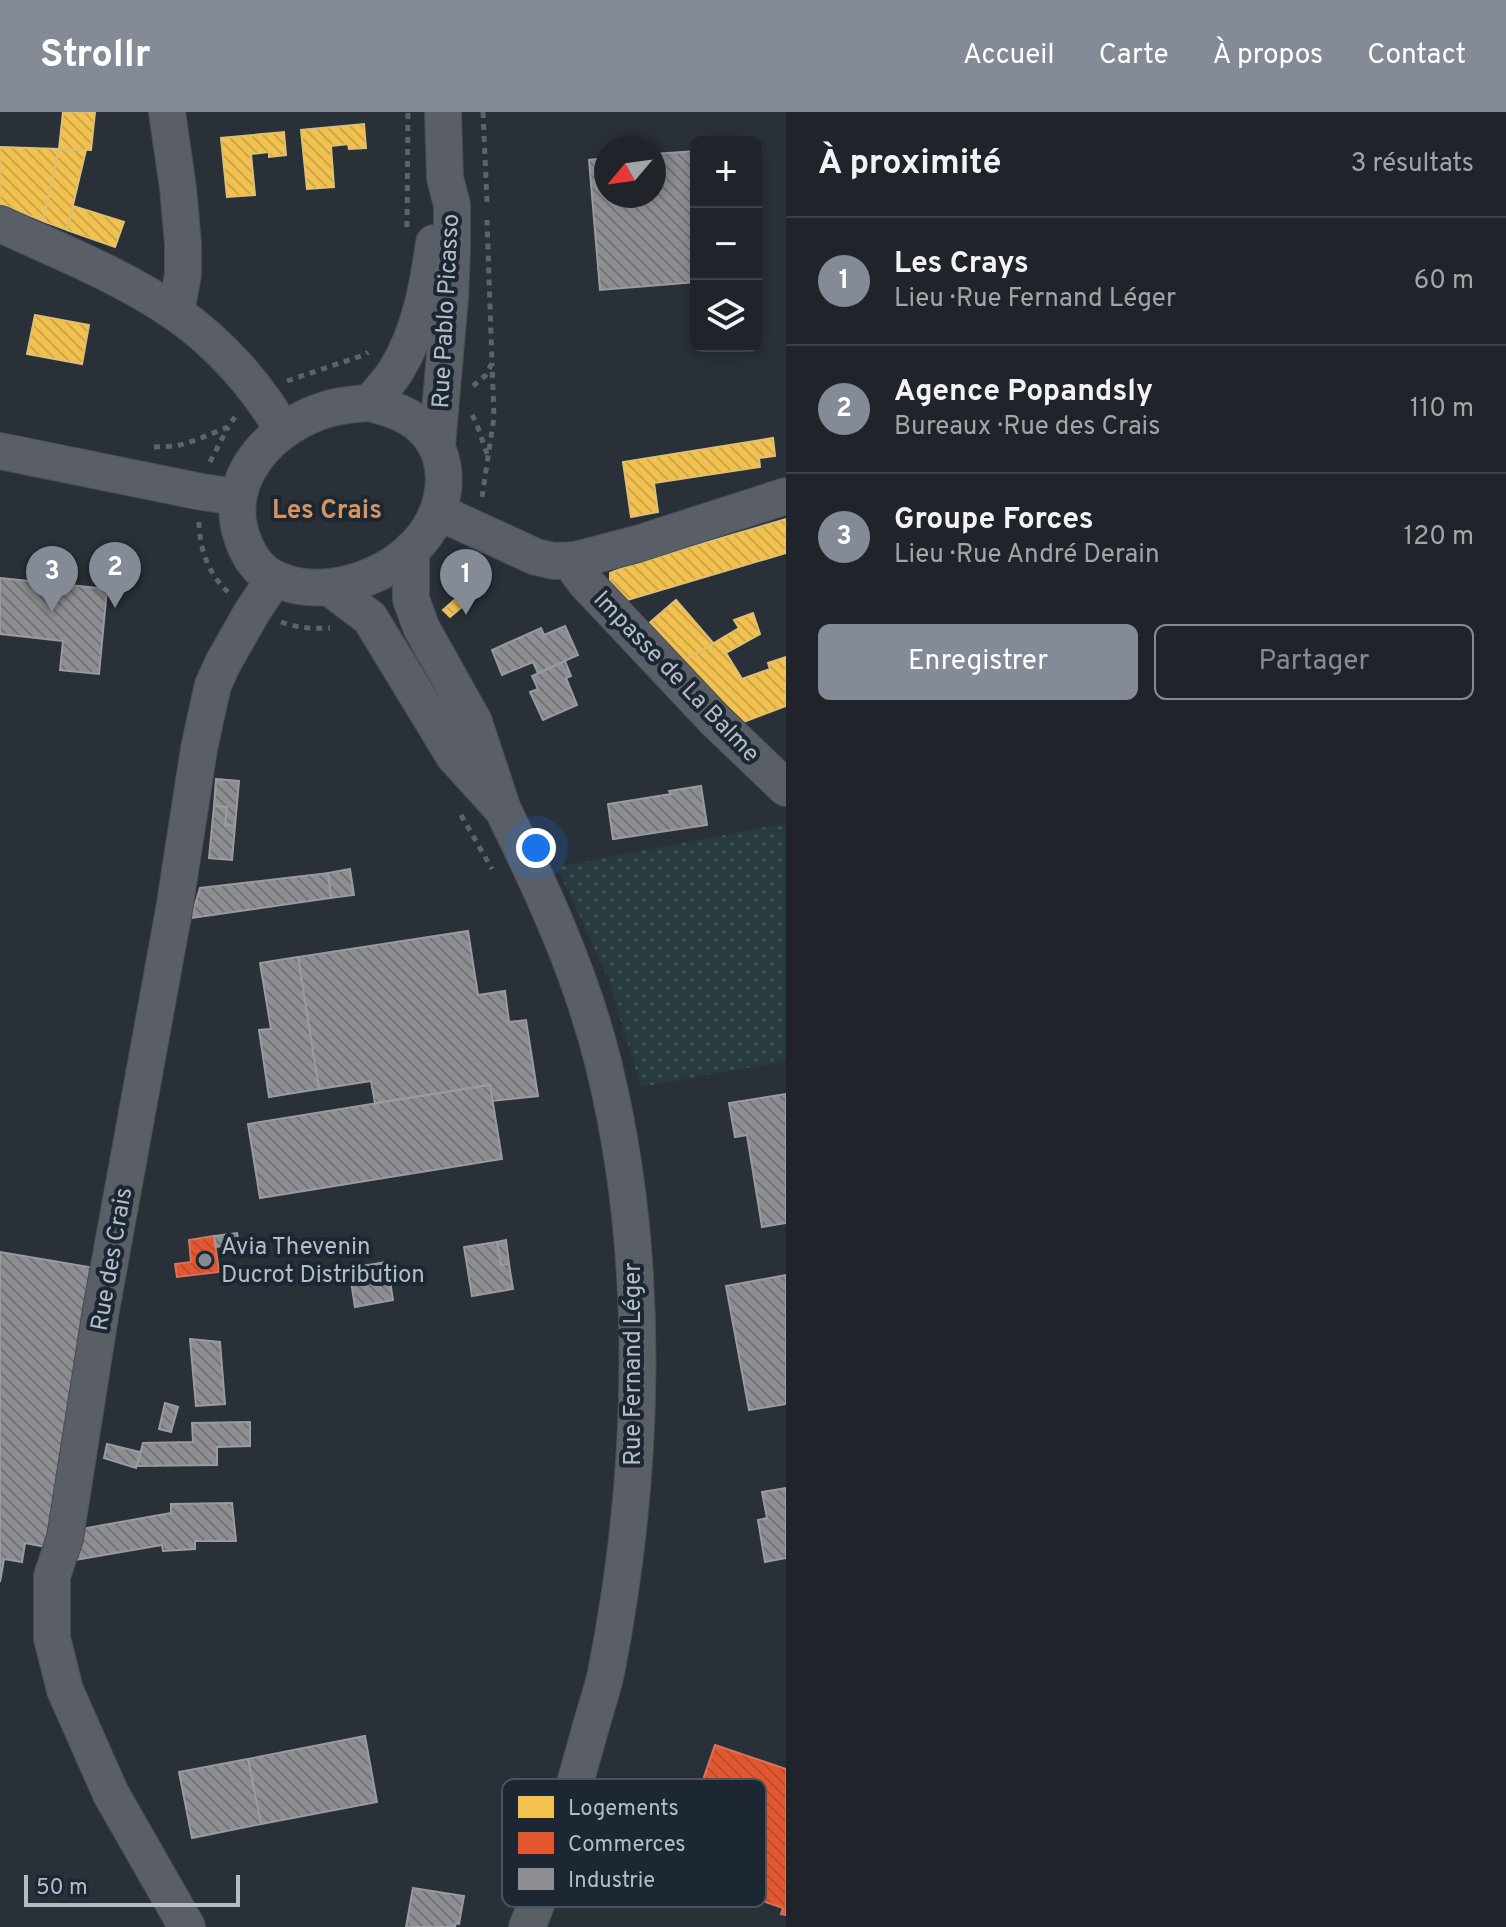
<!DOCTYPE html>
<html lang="fr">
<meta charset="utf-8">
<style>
:root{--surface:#20242a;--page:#2d3036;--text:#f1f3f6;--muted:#a2a4a8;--line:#3d4147;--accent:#848b96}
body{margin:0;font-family:Overpass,sans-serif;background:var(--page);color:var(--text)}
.controls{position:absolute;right:24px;top:24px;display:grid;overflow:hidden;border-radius:12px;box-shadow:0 4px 12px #0003}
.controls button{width:72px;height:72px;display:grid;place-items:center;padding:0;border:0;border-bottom:2px solid var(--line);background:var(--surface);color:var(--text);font:40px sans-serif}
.compass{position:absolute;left:594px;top:24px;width:72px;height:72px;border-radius:50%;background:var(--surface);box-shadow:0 4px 12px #0003;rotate:241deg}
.scale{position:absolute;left:24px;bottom:20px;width:216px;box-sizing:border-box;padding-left:8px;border:4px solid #b4bcc9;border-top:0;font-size:22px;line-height:28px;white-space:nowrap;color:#b4bcc9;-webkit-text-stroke:6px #1d2633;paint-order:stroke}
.you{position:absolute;left:536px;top:736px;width:28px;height:28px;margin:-20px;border:6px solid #fff;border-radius:50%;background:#1a73e8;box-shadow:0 0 0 12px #1a73e833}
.badge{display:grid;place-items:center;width:52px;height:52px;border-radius:50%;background:var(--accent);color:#fff;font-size:26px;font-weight:700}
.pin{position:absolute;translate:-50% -66px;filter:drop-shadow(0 2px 4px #0008)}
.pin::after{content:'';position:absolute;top:42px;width:28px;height:24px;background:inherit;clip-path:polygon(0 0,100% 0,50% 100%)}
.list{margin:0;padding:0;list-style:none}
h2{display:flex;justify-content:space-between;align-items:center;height:104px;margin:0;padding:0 32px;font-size:34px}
h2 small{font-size:26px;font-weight:400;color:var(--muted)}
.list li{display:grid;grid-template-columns:52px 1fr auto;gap:24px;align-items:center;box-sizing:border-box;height:128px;padding:0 32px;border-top:2px solid var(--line)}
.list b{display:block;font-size:30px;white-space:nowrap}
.list p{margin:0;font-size:26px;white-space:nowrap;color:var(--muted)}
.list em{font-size:26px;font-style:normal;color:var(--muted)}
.actions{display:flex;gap:16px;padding:24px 32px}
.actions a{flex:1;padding:18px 0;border:2px solid var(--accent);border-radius:12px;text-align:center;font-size:28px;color:var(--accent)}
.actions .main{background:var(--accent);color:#fff}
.icon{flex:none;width:44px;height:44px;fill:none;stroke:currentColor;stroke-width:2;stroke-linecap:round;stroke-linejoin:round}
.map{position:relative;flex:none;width:786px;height:1815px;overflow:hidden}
header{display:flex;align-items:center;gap:48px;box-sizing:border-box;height:112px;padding:0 40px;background:var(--accent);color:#fff}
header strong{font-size:38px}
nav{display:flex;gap:44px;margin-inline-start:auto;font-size:28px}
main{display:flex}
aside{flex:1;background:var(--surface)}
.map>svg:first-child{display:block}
</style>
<header>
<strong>Strollr</strong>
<nav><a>Accueil</a><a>Carte</a><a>À propos</a><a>Contact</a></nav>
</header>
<main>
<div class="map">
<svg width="786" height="1815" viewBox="0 0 786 1815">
<defs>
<pattern id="grass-dots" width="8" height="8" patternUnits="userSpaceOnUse" patternTransform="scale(2)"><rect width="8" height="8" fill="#273a3e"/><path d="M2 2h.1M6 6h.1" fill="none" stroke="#445559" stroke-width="1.8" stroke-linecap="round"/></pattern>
<pattern id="homes-back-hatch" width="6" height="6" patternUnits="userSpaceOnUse" patternTransform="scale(2)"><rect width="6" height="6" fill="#f2c14e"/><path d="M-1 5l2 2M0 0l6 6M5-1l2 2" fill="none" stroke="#cca64a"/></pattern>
<pattern id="shops-back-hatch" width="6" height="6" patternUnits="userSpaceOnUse" patternTransform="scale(2)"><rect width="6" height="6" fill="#e4572e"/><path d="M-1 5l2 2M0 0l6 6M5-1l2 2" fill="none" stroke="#b84f32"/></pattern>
<pattern id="industry-back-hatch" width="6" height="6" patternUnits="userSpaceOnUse" patternTransform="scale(2)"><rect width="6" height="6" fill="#8d8d92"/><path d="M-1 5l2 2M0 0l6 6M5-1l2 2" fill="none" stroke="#737478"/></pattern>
</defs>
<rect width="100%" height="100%" fill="#2a3038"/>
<path fill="url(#grass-dots)" d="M786 711V949L641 975 608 866 557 755Z"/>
<g fill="url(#homes-back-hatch)" stroke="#dfc073" stroke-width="2">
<path d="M63 0H95L91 38 59 37Z"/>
<path d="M364 12 366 36 349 37 348 32 331 34 334 75 307 77 301 18Z"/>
<path d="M284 20 286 43 269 45V40L251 42 255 83 227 85 221 26Z"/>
<path d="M0 35 59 37 43 109 0 92Z"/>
<path d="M59 37 86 38 67 118 43 109Z"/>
<path d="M73 94 124 110 115 135 67 118Z"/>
<path d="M35 203 89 213 82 252 27 242Z"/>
<path d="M773 326 775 344 759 346 760 355 654 371 658 400 631 405 623 350Z"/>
<path d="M786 407V441L627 488 610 468V461L633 452Z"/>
<path d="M461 482 468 490 450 505 443 498Z"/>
<path d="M676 488 714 532 682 550 648 512Z"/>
<path d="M753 501 760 522 726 541 742 567 770 557 768 551 786 545V594L738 612 682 550 739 516 734 508Z"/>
</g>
<g fill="url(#shops-back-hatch)" stroke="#d6755c" stroke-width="2">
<path d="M214 1124 219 1160 177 1165 175 1152 191 1150 189 1128Z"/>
<path d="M715 1633 786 1657V1803L781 1802 783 1796 672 1758Z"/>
</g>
<g fill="url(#industry-back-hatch)" stroke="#999ba2" stroke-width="2">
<path d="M696 39V170L600 178 589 48 606 46V84H654V42Z"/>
<path d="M0 466 107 477 99 562 60 558 63 529 0 522Z"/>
<path d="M565 514 578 543 538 561 533 550 502 563 492 538 541 516 544 523Z"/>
<path d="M565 549 571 564 566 566 577 593 543 608 530 580 538 577 532 564Z"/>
<path d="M216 667 239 669 235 714 225 713 227 695 214 694Z"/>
<path d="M701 674 707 713 613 727 608 692 671 682 669 679Z"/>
<path d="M214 694 227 695 225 713 235 714 232 748 209 746Z"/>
<path d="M350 757 354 783 331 786 328 761Z"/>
<path d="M328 761 331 786 191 806 200 776Z"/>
<path d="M468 819 478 883 505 879 509 910 526 908 538 984 492 989 490 973 375 991 371 969 319 977 298 845Z"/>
<path d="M298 845 319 977 269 985 259 918 271 917 260 851Z"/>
<path d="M490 973 502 1047 260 1086 248 1012Z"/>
<path d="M786 982V1111L762 1115 747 1023 735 1025 729 991Z"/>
<path d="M237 1121 239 1132 216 1135 214 1124Z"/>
<path d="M506 1128 509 1152 501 1153 497 1130Z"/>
<path d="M497 1130 501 1153 509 1152 513 1177 472 1184 464 1135Z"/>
<path d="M0 1140 95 1156 46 1435 25 1431 22 1450 4 1447 0 1470Z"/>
<path d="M387 1150 393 1188 355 1195 349 1156Z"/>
<path d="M786 1163V1292L749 1298 726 1174Z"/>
<path d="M190 1227 220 1230 225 1292 196 1294Z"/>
<path d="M165 1291 178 1295 171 1320 159 1317Z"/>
<path d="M250 1310V1334L217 1335V1353L137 1354 143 1331 193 1330 192 1311Z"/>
<path d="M107 1332 140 1340 136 1356 104 1346Z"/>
<path d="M786 1376V1446L765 1450 758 1408 767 1406 762 1380Z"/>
<path d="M232 1391 236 1429H195V1437L163 1439 162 1433 75 1448 81 1417 171 1401V1392Z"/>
<path d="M365 1624 377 1690 261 1712 248 1647Z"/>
<path d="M248 1647 261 1712 192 1726 179 1660Z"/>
<path d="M413 1776 464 1784 459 1812 456 1811 455 1815H406Z"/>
</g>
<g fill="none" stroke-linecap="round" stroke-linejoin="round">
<g stroke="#484c53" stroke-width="38">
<g id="minor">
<path d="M167 0 178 76 183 132V162L176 201"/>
<path d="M0 112C59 139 122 164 176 201 219 231 258 274 283 319"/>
<path d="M370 291C384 295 397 298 410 306 454 333 452 391 421 428 389 466 325 488 278 468 260 461 249 445 243 428 220 367 272 313 328 297 341 293 356 292 370 291Z"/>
<path d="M370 291C379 280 390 269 397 257 420 219 428 174 434 131"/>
<path d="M437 333 450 186 452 139V93L445 66 443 0"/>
<path d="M0 339 202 380 237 385"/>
<path d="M438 400 536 445 554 449 576 448 637 432 786 384"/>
<path d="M576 448 577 459 586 471 714 607 786 676"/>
<path d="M329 475 370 506 454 644 503 698 474 610 421 515 411 487V438"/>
<path d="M503 698C543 779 581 862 603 950 652 1147 645 1363 606 1561 602 1579 596 1596 591 1614 583 1643 575 1672 566 1701 554 1739 543 1778 527 1815"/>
<path d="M187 1815 111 1682 65 1578 52 1526V1464L65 1426 101 1198 174 798 199 637 206 604 213 573 223 551 252 500 274 467"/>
</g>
</g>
<g stroke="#5d636a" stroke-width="5" stroke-dasharray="6 6" stroke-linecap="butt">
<path d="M483 0 487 90"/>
<path d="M407 115 408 0"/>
<path d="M287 269 364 243 368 240"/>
<path d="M473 274 486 263 492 251 487 108"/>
<path d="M472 303 476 310 487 342"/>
<path d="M154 335 177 334 196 328 228 315 235 305"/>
<path d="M210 350 228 315"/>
<path d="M482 385 494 305 492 251"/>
<path d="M199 410C199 436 209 463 228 480"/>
<path d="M444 466 464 444"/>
<path d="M281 510C298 516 313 517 330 516"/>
<path d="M461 703 492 757"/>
</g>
<use href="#minor" stroke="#5a5e66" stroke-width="36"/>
</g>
<circle fill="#848b96" stroke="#1d2633" stroke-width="3" cx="205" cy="1148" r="8"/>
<g text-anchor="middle" stroke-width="8" stroke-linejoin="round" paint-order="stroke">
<g font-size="24" fill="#b4bcc9" stroke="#1d2633">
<text transform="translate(445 199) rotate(-87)" y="8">Rue Pablo Picasso</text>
<text transform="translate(677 564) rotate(46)" y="8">Impasse de La Balme</text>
<text transform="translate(111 1147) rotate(-80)" y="8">Rue des Crais</text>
<text transform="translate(632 1252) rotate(-90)" y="8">Rue Fernand Léger</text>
</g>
<g font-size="24" fill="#b4bcc9" stroke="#1d2633" text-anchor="start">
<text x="221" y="1142">Avia Thevenin<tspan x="221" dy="28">Ducrot Distribution</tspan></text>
</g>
<g font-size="26" font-weight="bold" fill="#d59563" stroke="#1d2633">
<text x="327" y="406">Les Crais</text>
</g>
</g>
<rect x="502" y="1667" width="264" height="128" rx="12" fill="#1d2633" stroke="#4a5360" stroke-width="2"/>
<rect x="518" y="1684" width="36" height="22" fill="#f2c14e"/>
<rect x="518" y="1720" width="36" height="22" fill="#e4572e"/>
<rect x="518" y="1756" width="36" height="22" fill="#8d8d92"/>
<g font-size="22" fill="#b4bcc9">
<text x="568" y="1703">Logements</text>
<text x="568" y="1739">Commerces</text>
<text x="568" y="1775">Industrie</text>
</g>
</svg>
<div class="controls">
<button>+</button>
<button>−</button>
<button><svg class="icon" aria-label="layers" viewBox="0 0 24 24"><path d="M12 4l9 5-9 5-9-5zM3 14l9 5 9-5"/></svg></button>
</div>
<svg class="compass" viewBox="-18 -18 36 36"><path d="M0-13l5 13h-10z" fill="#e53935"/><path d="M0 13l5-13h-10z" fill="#a2a4a8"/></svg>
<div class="scale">50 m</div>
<div class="you"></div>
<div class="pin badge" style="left:466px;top:503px">1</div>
<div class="pin badge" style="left:115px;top:496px">2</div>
<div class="pin badge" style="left:52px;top:500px">3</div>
</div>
<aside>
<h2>À proximité<small>3 résultats</small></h2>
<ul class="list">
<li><span class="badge">1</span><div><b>Les Crays</b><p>Lieu · Rue Fernand Léger</p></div><em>60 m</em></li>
<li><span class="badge">2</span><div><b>Agence Popandsly</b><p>Bureaux · Rue des Crais</p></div><em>110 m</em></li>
<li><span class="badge">3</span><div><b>Groupe Forces</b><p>Lieu · Rue André Derain</p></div><em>120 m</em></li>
</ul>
<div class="actions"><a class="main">Enregistrer</a><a>Partager</a></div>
</aside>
</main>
